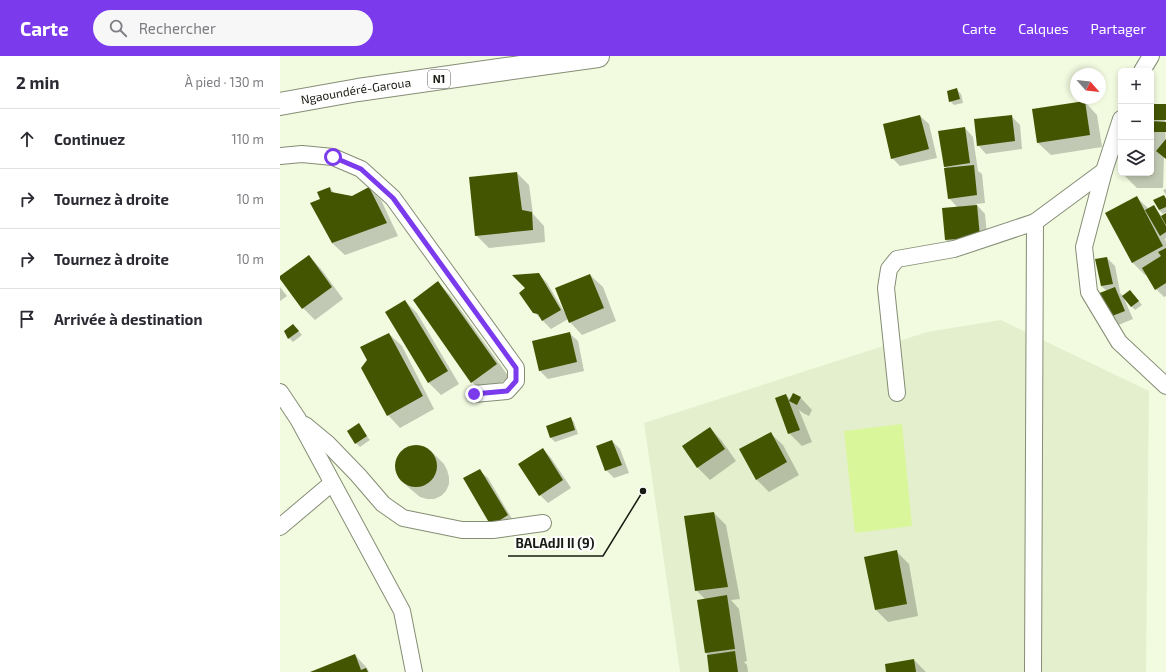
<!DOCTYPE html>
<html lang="fr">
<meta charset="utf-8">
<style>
:root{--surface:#fff;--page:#f7f7f7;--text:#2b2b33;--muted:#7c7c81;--line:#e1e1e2;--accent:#7c3aed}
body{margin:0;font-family:"Exo 2",sans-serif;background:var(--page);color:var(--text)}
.controls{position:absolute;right:12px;top:12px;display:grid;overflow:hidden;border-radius:6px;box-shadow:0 2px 6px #0003}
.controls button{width:36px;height:36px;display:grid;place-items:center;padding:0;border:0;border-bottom:1px solid var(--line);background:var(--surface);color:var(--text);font:20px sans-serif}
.compass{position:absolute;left:790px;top:12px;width:36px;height:36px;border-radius:50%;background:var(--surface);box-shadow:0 2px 6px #0003;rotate:117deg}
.stop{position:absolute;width:12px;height:12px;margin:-9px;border:3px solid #7c3aed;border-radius:50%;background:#fff}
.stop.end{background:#7c3aed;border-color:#fff;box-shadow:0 1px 4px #0008}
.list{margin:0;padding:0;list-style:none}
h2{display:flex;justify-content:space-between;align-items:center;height:52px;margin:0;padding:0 16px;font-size:17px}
h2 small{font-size:13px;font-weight:400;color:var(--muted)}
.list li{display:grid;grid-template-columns:26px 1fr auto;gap:12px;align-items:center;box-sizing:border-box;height:60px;padding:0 16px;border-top:1px solid var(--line)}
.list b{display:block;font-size:15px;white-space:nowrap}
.list em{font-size:13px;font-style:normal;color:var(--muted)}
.icon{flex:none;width:22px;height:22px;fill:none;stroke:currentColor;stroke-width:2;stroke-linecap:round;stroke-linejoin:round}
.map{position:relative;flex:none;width:886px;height:616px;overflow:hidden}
header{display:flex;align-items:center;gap:24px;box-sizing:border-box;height:56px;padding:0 20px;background:var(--accent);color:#fff}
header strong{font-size:19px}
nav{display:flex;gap:22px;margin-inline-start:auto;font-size:14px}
.search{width:280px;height:36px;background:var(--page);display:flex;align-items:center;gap:10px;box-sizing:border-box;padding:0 14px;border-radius:22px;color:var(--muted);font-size:15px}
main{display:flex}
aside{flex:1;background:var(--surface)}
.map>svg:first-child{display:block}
</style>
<header>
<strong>Carte</strong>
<div class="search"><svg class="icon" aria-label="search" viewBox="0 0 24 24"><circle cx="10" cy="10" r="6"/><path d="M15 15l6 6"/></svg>Rechercher</div>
<nav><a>Carte</a><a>Calques</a><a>Partager</a></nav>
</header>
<main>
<aside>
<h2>2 min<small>À pied · 130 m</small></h2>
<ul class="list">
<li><svg class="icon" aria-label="ahead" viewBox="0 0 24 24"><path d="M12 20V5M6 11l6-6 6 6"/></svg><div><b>Continuez</b></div><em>110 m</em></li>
<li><svg class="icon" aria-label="right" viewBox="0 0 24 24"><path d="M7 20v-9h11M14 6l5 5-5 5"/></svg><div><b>Tournez à droite</b></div><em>10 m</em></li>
<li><svg class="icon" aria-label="right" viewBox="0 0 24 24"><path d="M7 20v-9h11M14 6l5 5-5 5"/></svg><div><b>Tournez à droite</b></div><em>10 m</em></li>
<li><svg class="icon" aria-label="arrive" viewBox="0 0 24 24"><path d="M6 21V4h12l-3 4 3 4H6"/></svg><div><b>Arrivée à destination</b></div></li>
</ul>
</aside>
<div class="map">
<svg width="886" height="616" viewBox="0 0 886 616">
<rect width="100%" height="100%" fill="#f2fbe0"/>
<path fill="#e4efcd" d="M721 264 869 335 866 616H400L364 367 647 276Z"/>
<path fill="#daf69b" d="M622 368 632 470 575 477 564 375Z"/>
<g fill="#0003">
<path d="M677 34 681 38 683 47 674 49 670 45Z"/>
<path d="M805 46 817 59 822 91 771 99 758 87Z"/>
<path d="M871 49 886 50V56H885L886 102 884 101 883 132H857L844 119V117H871Z"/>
<path d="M640 60 649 68 657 102 620 110 612 102Z"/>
<path d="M731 60 740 69 742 93 706 98 698 89Z"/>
<path d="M685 72 693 81 698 115 702 118 705 147 696 148 705 158 708 189 674 192 666 184 663 153 678 152 669 142 667 113 665 110Z"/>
<path d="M237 117 249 129 253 158 264 170 265 186 209 192 196 179Z"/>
<path d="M50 132 55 138 72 141 89 132 101 144 118 180 65 199 52 187 41 143Z"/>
<path d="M886 133V139L883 134Z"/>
<path d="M884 140 886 142V156L883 158 879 154Z"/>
<path d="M856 141 869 153 874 150 882 161 886 158V182L885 183 886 186V240L884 241 876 233 867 218 865 219 853 207 827 157Z"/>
<path d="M29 200 41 213 63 243 35 264 23 252Z"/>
<path d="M827 202 835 210 840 236H839L843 240 853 263 836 270 828 262 827 235 821 230Z"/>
<path d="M259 218 267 227 285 257 310 219 323 231 336 265 302 279 290 266 288 263 271 273 254 256Z"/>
<path d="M158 227 170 239 229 321 204 339 192 326 134 244Z"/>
<path d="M0 231 7 240 0 245Z"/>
<path d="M854 239 862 249 855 254 851 250Z"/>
<path d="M125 245 137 257 179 328 161 339 149 327 106 256Z"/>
<path d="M17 273 22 279 13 286 9 282Z"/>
<path d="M289 277 298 285 304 315 268 323 260 315 253 285Z"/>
<path d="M109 278 122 290 154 353 120 372 108 359Z"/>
<path d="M506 339 511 344 520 341 532 354 529 360 523 357 519 354 532 386 522 390 509 377Z"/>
<path d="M290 362 294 366 298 378 275 386 271 382Z"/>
<path d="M78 369 90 384 80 391 76 387Z"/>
<path d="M430 372 442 385 456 405 430 424 418 412 403 391Z"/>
<path d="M490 377 503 389 519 419 489 436 476 423Z"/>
<path d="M332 385 340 393 349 417 334 422 326 414Z"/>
<path d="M138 389 145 391 151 395 164 408 167 414 169 421V428L166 435 161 440 154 443H147L140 441 121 425 117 418 116 412V405L119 398 124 393 131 390Z"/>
<path d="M263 393 271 402 291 432 268 447 260 439Z"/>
<path d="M199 414 208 422 235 468 220 477Z"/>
<path d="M434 457 446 469 460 543 451 544 459 553 467 605 464 606 467 609 468 616H430L429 600 426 597 425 543 416 534Z"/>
<path d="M616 495 629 508 638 560 608 566 596 554Z"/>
<path d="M75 599 87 612 89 616H33Z"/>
<path d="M634 604 646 616H608Z"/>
</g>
<g fill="#435501">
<path d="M677 32 680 43 669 46 667 35Z"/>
<path d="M805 45 810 79 757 87 752 53Z"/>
<rect x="871" y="48" width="15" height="16"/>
<path d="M640 59 649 93 611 103 603 68Z"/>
<path d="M732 59 735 85 697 90 694 63Z"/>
<path d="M871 65 886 66V76H873L872 85H871Z"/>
<path d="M685 71 690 107 664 111 658 75Z"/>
<path d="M886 83V103L876 95Z"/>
<path d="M694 109 697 139 668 143 664 112Z"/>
<path d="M237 116 242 154 252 156 253 174 195 180 189 121Z"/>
<path d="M843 117H872L871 120H843Z"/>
<path d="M50 131 51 136 72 140 89 131 107 167 52 187 30 147 40 143 37 136Z"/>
<path d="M884 139 886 143V151L879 154 873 144Z"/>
<path d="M857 140 883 190 852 207 825 157Z"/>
<path d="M697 149 700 181 665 184 662 152Z"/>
<path d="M874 149 886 170V176L880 180 865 154Z"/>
<path d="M886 157V169L881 160Z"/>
<path d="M886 192V227L875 234 862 212 881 200 878 196Z"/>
<path d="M29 199 52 231 22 253 0 223V220Z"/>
<path d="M827 201 833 228 821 230 815 203Z"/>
<path d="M259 217 281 254 262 265 258 258 253 257 239 237 245 232 232 219Z"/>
<path d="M310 218 324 252 289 267 275 232Z"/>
<path d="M158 225 217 308 191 327 133 244Z"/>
<path d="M835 231 845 255 827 262 817 238Z"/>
<path d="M850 234 859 245 851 251 842 240Z"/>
<path d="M125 244 168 315 148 327 105 256Z"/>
<path d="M13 268 19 275 8 283 4 275Z"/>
<path d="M290 276 297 306 259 315 252 285Z"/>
<path d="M109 277 143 340 107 360 81 312 87 304 80 291Z"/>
<path d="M513 337 521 341 517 349 509 345Z"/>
<path d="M506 338 520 374 508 378 495 342Z"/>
<path d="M291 361 295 374 270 382 266 370Z"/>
<path d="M79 367 87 380 75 388 67 375Z"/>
<path d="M430 371 445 393 417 412 402 390Z"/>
<path d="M491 376 507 406 476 424 459 393Z"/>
<path d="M332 384 342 409 325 415 316 390Z"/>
<circle cx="136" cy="410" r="21"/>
<path d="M263 392 283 424 259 440 238 408Z"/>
<path d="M200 413 228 459 211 470 183 422Z"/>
<path d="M434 456 448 531 415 535 404 460Z"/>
<path d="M617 494 627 548 595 554 584 501Z"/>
<path d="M447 539 455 593 425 597 417 544Z"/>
<path d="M455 595 458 616H429L427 599Z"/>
<path d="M75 598 81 614 86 612 88 616H30Z"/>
<path d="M634 603 636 616H606L605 608Z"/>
</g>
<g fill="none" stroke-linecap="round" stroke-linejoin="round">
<g stroke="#858d75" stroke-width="18">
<g id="street">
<path d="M862 15 871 0"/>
<path d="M841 63 824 115 804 191 809 236 839 286 886 330"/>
<path d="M0 100 22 98 53 101 81 113 113 142 236 312V325L227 335 194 338"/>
<path d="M0 336 18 363 122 555 134 616"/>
<path d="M617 337 606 232 609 213 617 203 674 193 755 166 824 115"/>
<path d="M25 369 48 388 78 419 103 448 123 462 182 474H213L263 467"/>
<path d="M0 471 52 427"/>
<path d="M753 616 755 166"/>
</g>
</g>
<g stroke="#858d75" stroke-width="24">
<g id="highway">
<path id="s1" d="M0 48 78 34 318 0"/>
</g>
</g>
<use href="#street" stroke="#fff" stroke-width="16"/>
<use href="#highway" stroke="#fff" stroke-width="22"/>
</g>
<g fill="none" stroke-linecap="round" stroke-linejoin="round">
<path stroke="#7c3aed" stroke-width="5" d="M53 101 81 113 113 142 236 312V325L227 335 194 338"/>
</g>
<g text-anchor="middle" stroke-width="4" stroke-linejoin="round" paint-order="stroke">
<rect fill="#fff" stroke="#5d5f59" stroke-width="1" x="148" y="14" width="22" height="18" rx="3"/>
<g font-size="11" font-weight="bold" fill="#181b12">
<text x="159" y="27">N1</text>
</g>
<g font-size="12" fill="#181b12" stroke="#fff">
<text dy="4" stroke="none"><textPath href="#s1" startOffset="77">Ngaoundéré-Garoua</textPath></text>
</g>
</g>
<path fill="none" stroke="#181b12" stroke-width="1.5" d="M363 435L323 500H228"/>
<circle fill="#181b12" stroke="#fff" stroke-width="1.5" cx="363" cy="435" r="4"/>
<g font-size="13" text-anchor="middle" font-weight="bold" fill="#181b12" stroke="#fff" stroke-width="4" stroke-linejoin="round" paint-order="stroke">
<text x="275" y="492">BALAdJI II (9)</text>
</g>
</svg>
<div class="controls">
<button>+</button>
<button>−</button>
<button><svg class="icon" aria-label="layers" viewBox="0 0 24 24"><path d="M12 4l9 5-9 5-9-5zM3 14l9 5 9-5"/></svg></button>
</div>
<svg class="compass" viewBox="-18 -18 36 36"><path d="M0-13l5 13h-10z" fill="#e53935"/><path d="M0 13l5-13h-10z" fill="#7c7c81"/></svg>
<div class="stop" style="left:53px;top:101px"></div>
<div class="stop end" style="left:194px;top:338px"></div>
</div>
</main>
